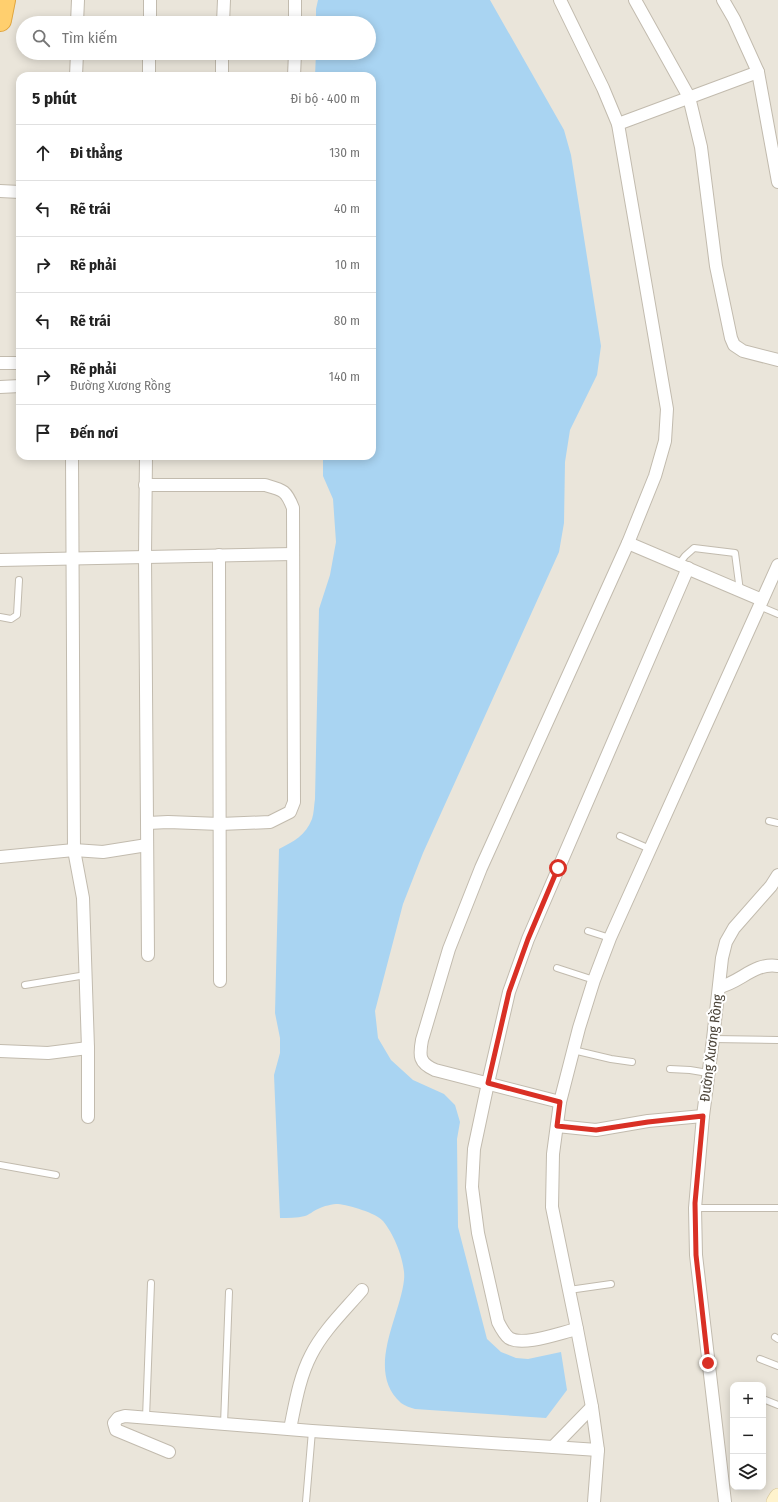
<!DOCTYPE html>
<html lang="vi">
<meta charset="utf-8">
<style>
:root{--surface:#fff;--page:#f2f2f2;--text:#222;--muted:#767676;--line:#e0e0e0}
body{margin:0;font-family:"Fira Sans Condensed",sans-serif;background:var(--page);color:var(--text)}
.controls{position:absolute;right:12px;bottom:12px;display:grid;overflow:hidden;border-radius:8px;box-shadow:0 2px 10px #0003}
.controls button{width:36px;height:36px;display:grid;place-items:center;padding:0;border:0;border-bottom:1px solid var(--line);background:var(--surface);color:var(--text);font:20px sans-serif}
.stop{position:absolute;width:12px;height:12px;margin:-9px;border:3px solid #d93025;border-radius:50%;background:#fff}
.stop.end{background:#d93025;border-color:#fff;box-shadow:0 1px 4px #0008}
.list{margin:0;padding:0;list-style:none}
h2{display:flex;justify-content:space-between;align-items:center;height:52px;margin:0;padding:0 16px;font-size:17px}
h2 small{font-size:13px;font-weight:400;color:var(--muted)}
.list li{display:grid;grid-template-columns:26px 1fr auto;gap:12px;align-items:center;box-sizing:border-box;height:56px;padding:0 16px;border-top:1px solid var(--line)}
.list b{display:block;font-size:15px;white-space:nowrap}
.list p{margin:0;font-size:13px;white-space:nowrap;color:var(--muted)}
.list em{font-size:13px;font-style:normal;color:var(--muted)}
.icon{flex:none;width:22px;height:22px;fill:none;stroke:currentColor;stroke-width:2;stroke-linecap:round;stroke-linejoin:round}
.map{position:relative;flex:none;width:778px;height:1502px;overflow:hidden}
.search{position:absolute;background:var(--surface);box-shadow:0 2px 10px #0003;left:16px;top:16px;width:360px;height:44px;display:flex;align-items:center;gap:10px;box-sizing:border-box;padding:0 14px;border-radius:22px;color:var(--muted);font-size:15px}
.panel{position:absolute;background:var(--surface);box-shadow:0 2px 10px #0003;left:16px;top:72px;width:360px;height:388px;border-radius:12px}
.map>svg:first-child{display:block}
</style>
<div class="map">
<svg width="778" height="1502" viewBox="0 0 778 1502">
<rect width="100%" height="100%" fill="#f6f3ec"/>
<path fill="#eae5da" fill-rule="evenodd" d="M0 0H778V1502H0ZM23 23H369V53H23ZM20 76H372V456H20ZM733 1385H763V1487H733Z"/>
<path fill="#a9d4f2" d="M318 0H490L564 130 571 155 601 346 597 375 570 430 565 462 564 523 559 552 423 853 403 904 375 1011 378 1038 391 1060 413 1080 444 1094 455 1105 460 1122 457 1139 458 1227 487 1339 501 1352 516 1358 528 1359 561 1352 567 1390 546 1418 415 1409C411 1408 405 1406 401 1403 365 1371 400 1317 404 1280 406 1263 394 1234 383 1221 376 1213 349 1205 338 1204 333 1204 323 1206 318 1209 313 1211 309 1215 305 1216 297 1218 288 1218 280 1218L274 1075 280 1053V1038L275 1013 279 849C293 842 306 835 312 819 314 813 314 805 315 799L319 609 330 575 336 542 333 499 323 476V458L324 456H372V76H315L316 53H369V23H316V9Z"/>
<g fill="none" stroke-linecap="round" stroke-linejoin="round">
<g stroke="#c2bbae" stroke-width="8">
<g id="lane">
<path d="M679 564 685 556 694 548 735 553 740 591"/>
<path d="M759 606 778 614"/>
<path d="M0 617 11 619 17 615 19 580"/>
<path d="M769 821 778 823"/>
<path d="M620 836 650 849"/>
<path d="M588 931 610 938"/>
<path d="M557 968 594 980"/>
<path d="M25 985 86 975"/>
<path d="M713 1039 778 1040"/>
<path d="M573 1050 611 1059 632 1062"/>
<path d="M670 1069 690 1070 708 1073"/>
<path d="M0 1165 56 1175"/>
<path d="M695 1208H778"/>
<path d="M569 1290 611 1284"/>
<path d="M775 1337 778 1339"/>
<path d="M760 1359 778 1366"/>
<path d="M763 1399 778 1405"/>
<path d="M146 1418 151 1283"/>
<path d="M224 1424 229 1292"/>
<path d="M306 1502 312 1431"/>
</g>
</g>
<g stroke="#c2bbae" stroke-width="14">
<g id="street">
<path d="M635 0 689 97 701 147 716 266 731 338 734 345 743 351 778 360"/>
<path d="M723 0 734 19 758 72 778 182"/>
<path d="M77 23 78 0"/>
<path d="M150 23V0"/>
<path d="M223 23 224 0"/>
<path d="M295 23V0"/>
<path d="M76 76 77 53"/>
<path d="M149 76V53"/>
<path d="M222 76V53"/>
<path d="M294 76 295 53"/>
<path d="M618 124 758 72"/>
<path d="M0 191 20 192"/>
<path d="M0 363H20"/>
<path d="M0 387 20 386"/>
<path d="M72 456 74 850 83 898 88 1048V1117"/>
<path d="M146 456 145 556 148 955"/>
<path d="M145 485H265C283 490 286 490 293 508L294 802 290 812 270 822 220 824 168 822 148 823"/>
<path d="M628 543 762 600"/>
<path d="M219 555 220 981"/>
<path d="M0 560 293 554"/>
<path d="M0 857 74 850 103 852 147 845"/>
<path d="M719 987C740 983 754 962 778 966"/>
<path d="M0 1051 48 1053 88 1048"/>
<path d="M560 1102 435 1070C419 1063 419 1056 422 1040L449 949 481 868 628 543 655 476 665 441 667 409 618 124 603 88 560 0"/>
<path d="M557 1126 596 1130 648 1121 703 1116"/>
<path d="M577 1329C562 1332 523 1347 509 1338 504 1334 501 1328 498 1322L478 1233 472 1187 474 1149 488 1083 509 992 528 939 688 568"/>
<path d="M290 1429C295 1405 299 1378 311 1355 323 1331 344 1311 362 1290"/>
<path d="M553 1447 592 1407"/>
<path d="M169 1452 116 1430 114 1423 118 1418 125 1416 312 1431 598 1450"/>
<path d="M594 1502 598 1450 592 1407 577 1329 552 1207 553 1154 560 1102 579 1028 594 980 610 938 778 565"/>
<path d="M725 1502 696 1255 695 1208 703 1116 713 1039 722 958 726 942 734 928 771 886 778 875"/>
</g>
</g>
<g stroke="#d6c79b" stroke-width="18">
<path id="secondary" d="M775 1502 778 1497"/>
</g>
<g stroke="#e0a43c" stroke-width="24">
<path id="highway" d="M0 20 4 0"/>
</g>
<use href="#lane" stroke="#fff" stroke-width="6"/>
<use href="#street" stroke="#fff" stroke-width="12"/>
<use href="#secondary" stroke="#fff3cd" stroke-width="17"/>
<use href="#highway" stroke="#ffcf6e" stroke-width="22"/>
</g>
<g fill="none" stroke-linecap="round" stroke-linejoin="round">
<path stroke="#d93025" stroke-width="5" d="M558 868 528 939 509 992 488 1083 560 1102 557 1126 596 1130 648 1122 703 1116 695 1203 696 1255 708 1363"/>
</g>
<g text-anchor="middle" stroke-width="4" stroke-linejoin="round" paint-order="stroke">
<g font-size="14" fill="#4b4439" stroke="#fff">
<text transform="translate(711 1048) rotate(-83)" y="5">Đường Xương Rồng</text>
</g>
</g>
</svg>
<div class="controls">
<button>+</button>
<button>−</button>
<button><svg class="icon" aria-label="layers" viewBox="0 0 24 24"><path d="M12 4l9 5-9 5-9-5zM3 14l9 5 9-5"/></svg></button>
</div>
<div class="stop" style="left:558px;top:868px"></div>
<div class="stop end" style="left:708px;top:1363px"></div>
<div class="search"><svg class="icon" aria-label="search" viewBox="0 0 24 24"><circle cx="10" cy="10" r="6"/><path d="M15 15l6 6"/></svg>Tìm kiếm</div>
<section class="panel">
<h2>5 phút<small>Đi bộ · 400 m</small></h2>
<ul class="list">
<li><svg class="icon" aria-label="ahead" viewBox="0 0 24 24"><path d="M12 20V5M6 11l6-6 6 6"/></svg><div><b>Đi thẳng</b></div><em>130 m</em></li>
<li><svg class="icon" aria-label="left" viewBox="0 0 24 24"><path d="M17 20v-9H6M10 6l-5 5 5 5"/></svg><div><b>Rẽ trái</b></div><em>40 m</em></li>
<li><svg class="icon" aria-label="right" viewBox="0 0 24 24"><path d="M7 20v-9h11M14 6l5 5-5 5"/></svg><div><b>Rẽ phải</b></div><em>10 m</em></li>
<li><svg class="icon" aria-label="left" viewBox="0 0 24 24"><path d="M17 20v-9H6M10 6l-5 5 5 5"/></svg><div><b>Rẽ trái</b></div><em>80 m</em></li>
<li><svg class="icon" aria-label="right" viewBox="0 0 24 24"><path d="M7 20v-9h11M14 6l5 5-5 5"/></svg><div><b>Rẽ phải</b><p>Đường Xương Rồng</p></div><em>140 m</em></li>
<li><svg class="icon" aria-label="arrive" viewBox="0 0 24 24"><path d="M6 21V4h12l-3 4 3 4H6"/></svg><div><b>Đến nơi</b></div></li>
</ul>
</section>
</div>
